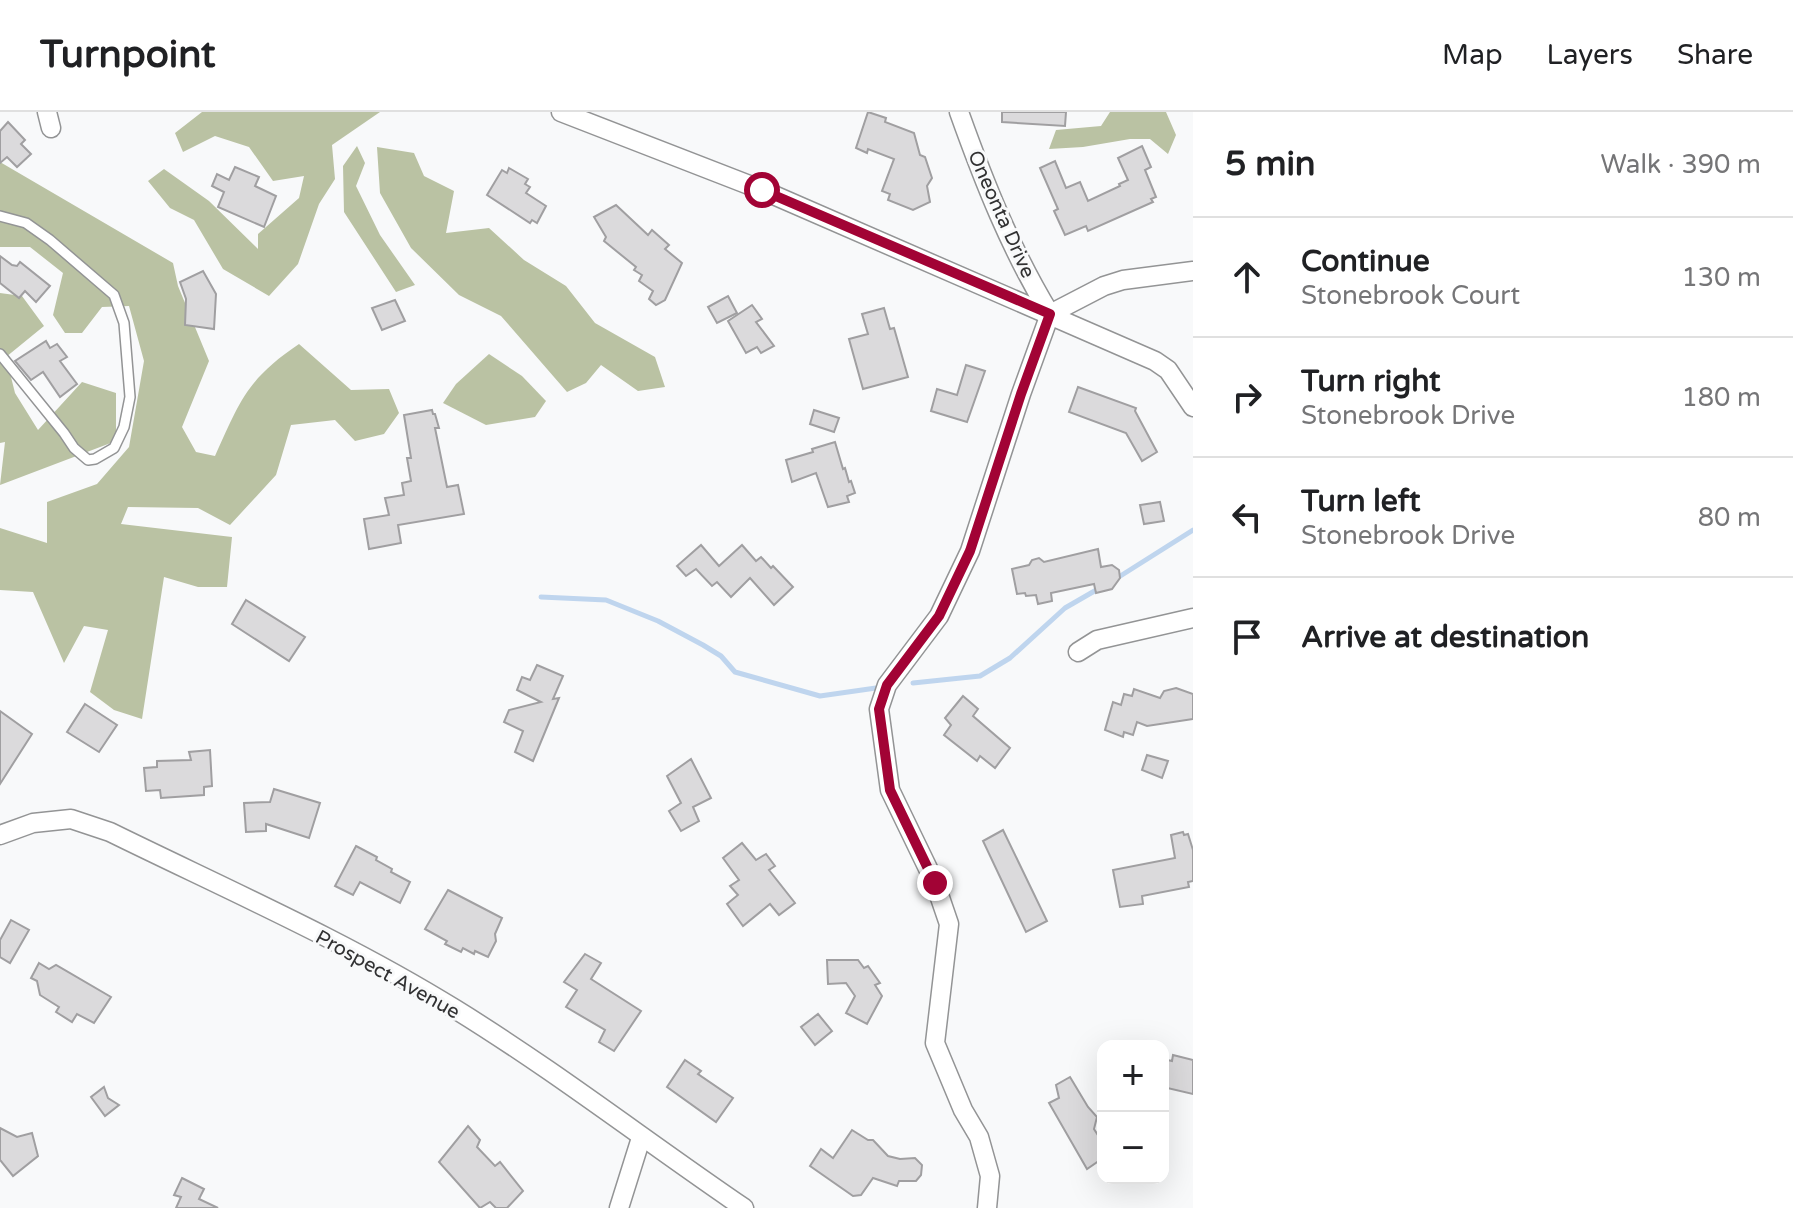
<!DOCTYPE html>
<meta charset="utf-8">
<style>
:root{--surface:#fff;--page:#f6f6f6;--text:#202124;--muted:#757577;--line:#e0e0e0}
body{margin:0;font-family:"Varela Round",sans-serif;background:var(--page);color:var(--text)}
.controls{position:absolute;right:24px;bottom:24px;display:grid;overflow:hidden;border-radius:16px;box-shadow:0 8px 32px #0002}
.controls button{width:72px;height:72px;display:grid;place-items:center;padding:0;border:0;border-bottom:2px solid var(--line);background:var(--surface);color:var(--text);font:40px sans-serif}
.stop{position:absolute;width:24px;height:24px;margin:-18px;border:6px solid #a20335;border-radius:50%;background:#fff}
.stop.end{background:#a20335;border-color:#fff;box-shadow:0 2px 8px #0008}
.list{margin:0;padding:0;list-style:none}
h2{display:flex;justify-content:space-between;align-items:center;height:104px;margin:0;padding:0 32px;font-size:34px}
h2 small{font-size:26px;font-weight:400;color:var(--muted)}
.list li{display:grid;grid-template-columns:52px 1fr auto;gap:24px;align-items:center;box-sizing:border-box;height:120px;padding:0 32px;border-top:2px solid var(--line)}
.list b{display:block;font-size:30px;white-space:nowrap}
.list p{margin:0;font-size:26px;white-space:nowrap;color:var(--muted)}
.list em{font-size:26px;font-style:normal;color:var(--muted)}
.icon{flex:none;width:44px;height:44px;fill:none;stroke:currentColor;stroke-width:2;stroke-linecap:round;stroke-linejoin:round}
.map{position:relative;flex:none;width:1193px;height:1096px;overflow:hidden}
header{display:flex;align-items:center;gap:48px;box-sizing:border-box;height:112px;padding:0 40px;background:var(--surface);border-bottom:2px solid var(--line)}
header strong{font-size:38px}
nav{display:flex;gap:44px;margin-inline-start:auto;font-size:28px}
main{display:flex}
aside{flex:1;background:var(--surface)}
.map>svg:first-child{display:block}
</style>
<header>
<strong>Turnpoint</strong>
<nav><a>Map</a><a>Layers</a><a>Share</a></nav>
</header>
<main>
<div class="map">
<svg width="1193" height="1096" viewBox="0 0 1193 1096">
<rect width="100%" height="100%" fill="#f8f9fa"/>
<g fill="#bac2a3">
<path d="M202 0H380L332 33 335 67 319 92 298 152 269 184 223 157 194 108 170 96 148 69 164 57 209 89 258 137V122L299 86 304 64 273 69 249 35 215 24 183 40 175 21Z"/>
<path d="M1110 0H1166L1176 23 1168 42 1150 27H1130L1083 35 1049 37 1056 18 1101 14Z"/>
<path d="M357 34 365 51 356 74 380 123 415 173 396 180 344 100 343 54Z"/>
<path d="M377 35 414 41 424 64 454 79 446 121 489 116 524 148 566 174 595 211 655 245 665 275 638 279 601 253 586 271 567 280 501 204 459 183 411 136 380 81Z"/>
<path d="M0 50 173 151 178 174 209 249 182 315 196 340 215 344C240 289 247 267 299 232L351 278 389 277 399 301 384 322 355 329 335 308 291 313 276 363 230 413 198 396 128 395 121 412 232 425 227 475H198L164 465 142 607 114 598 90 580 108 518 84 514 64 551 33 480 0 478V416L47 431V390L97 372 129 335 144 249 129 194 102 195 82 221H65L53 203 63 161 30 135H0Z"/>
<path d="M0 181 22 184 44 214 6 245 15 281 38 318 82 270 116 281V329L0 373 5 330 0 331Z"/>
<path d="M489 242 522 264 546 289 535 305 486 313 443 291 456 272Z"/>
</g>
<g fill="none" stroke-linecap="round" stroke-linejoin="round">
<g stroke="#bfd5ee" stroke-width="5">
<path d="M1114 468 1193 418"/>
<path d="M541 485 606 488 658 509 703 533 721 544 735 560 820 584 883 575"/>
<path d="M913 571 980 564 1010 546 1065 496 1098 477"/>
</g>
</g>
<g fill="#dbdadc" stroke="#a09fa1" stroke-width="2">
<path d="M868 0 886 6 885 10 914 21 920 43 925 45 932 66 927 74 930 90 913 98 888 88 890 82 882 79 894 47 868 37 867 41 856 36Z"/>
<path d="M1002 0H1066L1065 14 1002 10Z"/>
<path d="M8 10 25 28 21 32 31 42 17 55 7 45 0 51V19Z"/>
<path d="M1142 34 1151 55 1145 58 1156 85 1151 87 1153 90 1088 119 1086 114 1065 123 1054 99 1058 97 1040 56 1055 49 1066 76 1080 70 1088 89 1120 74 1119 72 1128 68 1118 46Z"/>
<path d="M235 55 259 65 255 74 276 84 264 115 218 95 224 80 212 74 217 62 229 68Z"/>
<path d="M509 56 528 67 525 72 530 75 526 81 546 94 537 111 532 108 530 111 487 83 502 58 507 61Z"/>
<path d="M616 93 648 123 652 118 669 133 665 137 682 151 665 188 656 193 649 187 653 179 639 169 642 163 634 158 636 155 604 129 606 125 594 105Z"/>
<path d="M0 144 12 153 17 154 20 150 50 174 36 190 25 179 19 186 0 171Z"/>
<path d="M203 159 216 182 214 217 185 213 186 187 180 170Z"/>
<path d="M728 184 737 201 717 211 708 195Z"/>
<path d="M395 188 405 209 382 218 372 196Z"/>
<path d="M752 193 762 207 756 210 774 234 761 241 757 235 746 241 728 209Z"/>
<path d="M884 196 890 217 894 216 908 265 863 277 849 227 868 222 862 202Z"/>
<path d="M46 229 50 236 57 232 67 245 60 249 77 272 60 285 43 260 31 268 15 249Z"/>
<path d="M966 253 985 259 967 310 931 299 937 277 957 283Z"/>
<path d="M1078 275 1136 296 1135 299 1157 340 1142 349 1126 321 1069 300Z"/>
<path d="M432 298 433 302H435L439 316H435L447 375 458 373 464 402 398 413 401 431 369 437 364 407 389 403 385 386 404 383 402 371 411 369 407 346H411L404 303Z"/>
<path d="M814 298 839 306 834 320 810 312Z"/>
<path d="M835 330 843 357 845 356 849 370 851 369 855 381 847 384 849 390 828 395 816 361 792 370 786 348 813 340 812 337Z"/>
<path d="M1160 390 1164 409 1144 412 1140 393Z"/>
<path d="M701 433 719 454 742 433 756 449 761 445 771 456 773 454 793 475 774 493 750 466 731 485 717 470 712 474 696 457 686 464 677 454Z"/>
<path d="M1098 437 1101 455 1112 453 1119 458 1120 466 1112 477 1096 481 1094 472 1051 481 1052 489 1038 492 1036 483 1026 484 1025 481 1017 482 1012 457 1029 453 1032 448 1039 446 1044 450Z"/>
<path d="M246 488 305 525 289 549 232 512Z"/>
<path d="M537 553 563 564 553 587 559 586 533 649 515 640 523 619 504 610 509 598 541 590 517 578 522 565 530 568Z"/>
<path d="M1176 576 1193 582V607L1147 614 1137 610 1133 623 1124 620 1123 625 1105 618 1113 590 1121 593 1124 582 1132 584 1134 577 1160 586 1164 579Z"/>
<path d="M963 584 978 597 973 604 1010 636 995 656 980 644 977 649 944 623 951 613 945 606Z"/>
<path d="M85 592 117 613 99 640 67 620Z"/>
<path d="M0 599 32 622 0 672Z"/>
<path d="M210 638 212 674 204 675V683L161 686 160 678 146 679 144 656 157 655V649L191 648 189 640Z"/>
<path d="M1147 643 1168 649 1162 666 1142 658Z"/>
<path d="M691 647 711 686 693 695 699 709 681 719 669 699 681 691 667 664Z"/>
<path d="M274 677 320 691 309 726 266 712V719L246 720 244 691 270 690Z"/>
<path d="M1003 718 1047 809 1026 820 983 729Z"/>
<path d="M1183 720 1184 723 1188 722 1193 738V769L1188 770 1189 775 1142 784 1143 792 1120 795 1113 758 1175 746 1171 723Z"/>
<path d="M742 731 756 748 766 742 775 754 769 758 795 791 779 803 770 792 743 814 727 792 738 783 730 774 739 768 723 746Z"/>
<path d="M356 734 377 745 376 748 392 757 391 760 410 770 400 791 360 770 353 783 335 774Z"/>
<path d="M448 778 502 806 495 822 496 829 488 845 475 839 474 842 463 836 461 840 445 832 447 829 425 817Z"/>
<path d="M11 808 29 818 10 851 0 845V828Z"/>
<path d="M585 842 601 851 591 867 641 899 614 939 599 930 605 918 566 895 577 878 564 870Z"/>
<path d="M827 848H858L864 856 868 854 880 871 875 873 882 884 867 912 846 901 855 884 846 871 828 872Z"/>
<path d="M39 851 49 857 56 853 111 885 94 911 77 902 72 910 56 900 59 895 40 883 37 869 31 866Z"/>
<path d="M818 902 832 919 815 933 801 915Z"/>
<path d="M1173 943 1193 948V982L1163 975V947L1172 949Z"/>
<path d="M685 948 701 959 698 962 733 986 716 1010 667 975Z"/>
<path d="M1070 965 1088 995 1097 1005 1094 1017 1103 1031V1046L1087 1057 1049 991 1059 986 1056 973Z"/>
<path d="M104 975 108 986 119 993 105 1004 91 985Z"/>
<path d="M468 1014 480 1028 477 1035 495 1054 500 1050 523 1079 507 1096H496L490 1090 480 1096 439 1050Z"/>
<path d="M0 1016 17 1025 32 1021 38 1044 13 1064 0 1048Z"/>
<path d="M852 1018 868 1028H873L888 1044 900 1047 915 1046 922 1053 921 1063 916 1069H899L897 1074 873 1066 861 1083 853 1084 810 1054 821 1037 833 1046Z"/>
<path d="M182 1066 204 1077 199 1087 218 1096H176L181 1085 174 1083Z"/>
</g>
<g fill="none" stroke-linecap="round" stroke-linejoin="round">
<g stroke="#939495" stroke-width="12">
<path id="service" d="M0 104 26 111 50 128 114 183 124 211 130 285 124 315 114 336 95 347 88 348 74 336 64 321 0 242"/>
</g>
<g stroke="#939495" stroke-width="21">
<g id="minor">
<path d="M47 0 51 16"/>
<path d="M561 0 762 78 1155 249 1168 258 1193 295"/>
<path d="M959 0C984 70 1011 138 1050 202"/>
<path d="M1078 540 1097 528 1193 506"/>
<path d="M0 723 33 711 71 707 110 720C224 776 347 830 455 897 554 958 647 1030 744 1096"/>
<path d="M619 1096 641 1026"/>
<path d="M987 1096 990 1064 979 1025 963 998 935 931 949 812 935 771 890 678 879 597 887 573 939 504 970 439 1021 282 1050 202 1104 174 1123 168 1193 159"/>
</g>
</g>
<use href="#service" stroke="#fff" stroke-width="9"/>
<use href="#minor" stroke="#fff" stroke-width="18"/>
</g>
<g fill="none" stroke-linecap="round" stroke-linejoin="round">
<path stroke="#a20335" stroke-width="10" d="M762 78 1050 202 1021 282 970 439 939 504 887 573 879 597 890 678 935 771"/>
</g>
<g text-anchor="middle" stroke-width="6" stroke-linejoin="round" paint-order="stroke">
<g font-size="20" fill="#313132" stroke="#f8f9fa">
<text transform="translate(1002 102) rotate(66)" y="7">Oneonta Drive</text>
<text transform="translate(388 862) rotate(29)" y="7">Prospect Avenue</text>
</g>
</g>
</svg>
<div class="controls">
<button>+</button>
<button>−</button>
</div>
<div class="stop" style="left:762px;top:78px"></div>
<div class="stop end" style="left:935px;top:771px"></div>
</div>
<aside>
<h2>5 min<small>Walk · 390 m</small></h2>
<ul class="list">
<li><svg class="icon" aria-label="ahead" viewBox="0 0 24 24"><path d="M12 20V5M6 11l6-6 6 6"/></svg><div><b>Continue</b><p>Stonebrook Court</p></div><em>130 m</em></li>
<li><svg class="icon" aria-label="right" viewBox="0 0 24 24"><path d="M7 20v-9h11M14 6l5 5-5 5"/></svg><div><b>Turn right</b><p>Stonebrook Drive</p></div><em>180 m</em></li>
<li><svg class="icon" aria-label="left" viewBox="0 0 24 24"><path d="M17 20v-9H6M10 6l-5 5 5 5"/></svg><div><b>Turn left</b><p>Stonebrook Drive</p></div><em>80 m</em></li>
<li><svg class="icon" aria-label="arrive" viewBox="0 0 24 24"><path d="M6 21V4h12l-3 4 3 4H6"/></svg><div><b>Arrive at destination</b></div></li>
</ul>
</aside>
</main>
